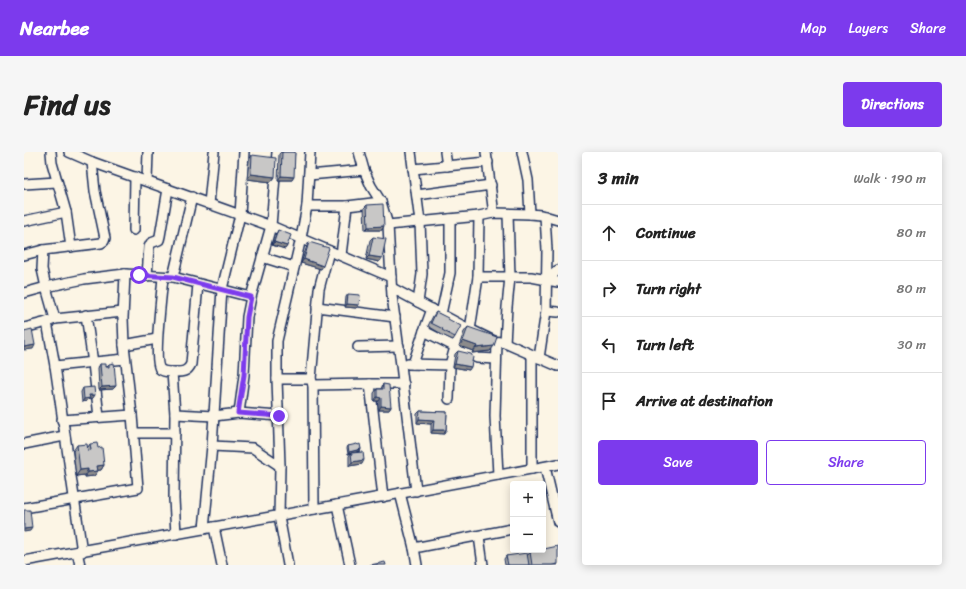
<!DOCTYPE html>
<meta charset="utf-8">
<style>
:root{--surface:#fff;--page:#f6f6f6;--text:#222;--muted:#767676;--line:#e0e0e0;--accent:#7c3aed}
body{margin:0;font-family:Sriracha,sans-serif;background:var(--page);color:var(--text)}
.controls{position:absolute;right:12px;bottom:12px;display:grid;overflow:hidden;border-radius:4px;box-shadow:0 2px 10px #0003}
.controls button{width:36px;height:36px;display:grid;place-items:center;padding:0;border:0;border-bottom:1px solid var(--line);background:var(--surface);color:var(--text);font:20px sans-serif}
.stop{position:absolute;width:12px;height:12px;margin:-9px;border:3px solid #7c3aed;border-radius:50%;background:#fff}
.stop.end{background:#7c3aed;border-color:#fff;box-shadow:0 1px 4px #0008}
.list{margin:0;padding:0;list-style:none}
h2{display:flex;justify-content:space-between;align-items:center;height:52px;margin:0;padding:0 16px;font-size:17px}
h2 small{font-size:13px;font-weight:400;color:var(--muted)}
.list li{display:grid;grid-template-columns:26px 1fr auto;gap:12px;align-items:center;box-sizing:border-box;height:56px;padding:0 16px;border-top:1px solid var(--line)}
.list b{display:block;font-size:15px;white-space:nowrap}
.list em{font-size:13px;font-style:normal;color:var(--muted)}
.actions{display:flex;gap:8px;padding:12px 16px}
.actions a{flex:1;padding:9px 0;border:1px solid var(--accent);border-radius:4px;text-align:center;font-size:14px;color:var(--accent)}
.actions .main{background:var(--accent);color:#fff}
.icon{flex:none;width:22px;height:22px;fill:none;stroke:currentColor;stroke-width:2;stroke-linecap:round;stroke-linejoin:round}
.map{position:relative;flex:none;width:534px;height:413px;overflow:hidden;border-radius:4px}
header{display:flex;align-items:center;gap:24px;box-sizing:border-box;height:56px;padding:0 20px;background:var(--accent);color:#fff}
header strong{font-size:19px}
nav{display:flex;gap:22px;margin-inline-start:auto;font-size:14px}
.intro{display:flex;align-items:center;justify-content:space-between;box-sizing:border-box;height:96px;padding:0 24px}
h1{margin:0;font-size:28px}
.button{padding:10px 18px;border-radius:4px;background:var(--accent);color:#fff;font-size:14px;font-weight:700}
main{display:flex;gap:24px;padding:0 24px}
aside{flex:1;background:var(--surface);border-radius:4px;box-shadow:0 2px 10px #0003}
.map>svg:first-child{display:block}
</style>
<header>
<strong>Nearbee</strong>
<nav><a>Map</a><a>Layers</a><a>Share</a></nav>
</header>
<div class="intro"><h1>Find us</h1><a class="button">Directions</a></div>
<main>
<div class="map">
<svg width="534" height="413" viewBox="0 0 534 413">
<rect width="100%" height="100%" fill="#fcf5e5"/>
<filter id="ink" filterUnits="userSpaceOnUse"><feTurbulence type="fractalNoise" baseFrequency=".025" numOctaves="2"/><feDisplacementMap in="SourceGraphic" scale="8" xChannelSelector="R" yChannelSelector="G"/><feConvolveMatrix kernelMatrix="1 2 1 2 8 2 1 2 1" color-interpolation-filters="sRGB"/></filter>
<g filter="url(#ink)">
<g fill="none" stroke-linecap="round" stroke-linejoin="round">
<g stroke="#1b2f5e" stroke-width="12">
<g id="minor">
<path d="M27 0 28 11 42 60 47 95"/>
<path d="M45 0 68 10 247 74 367 125"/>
<path d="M335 0 340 18 347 34 357 50 364 73 368 144 377 213 392 339"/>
<path d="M387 0 396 70 398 122 394 150"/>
<path d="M421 0 423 14"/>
<path d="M462 0 469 55V61"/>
<path d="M498 0 504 28 506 62"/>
<path d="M389 17 464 10"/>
<path d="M285 23 340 18"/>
<path d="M123 29 124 0"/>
<path d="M0 32 33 30"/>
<path d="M393 43 467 33"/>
<path d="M185 52 190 0"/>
<path d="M283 54H323"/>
<path d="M0 69 42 60"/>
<path d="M364 73 455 64 469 61 506 62 517 63 534 68"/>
<path d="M110 78 111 25"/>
<path d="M19 98 18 117 22 135 31 167 23 170 31 214 58 400"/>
<path d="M0 103 19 98 77 91 80 89 81 86 71 39 68 10"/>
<path d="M317 103 323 54 357 50"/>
<path d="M238 105 270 115"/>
<path d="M123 124 125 95 127 91 135 88 136 84 144 37"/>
<path d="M139 125C138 140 129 208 136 217 139 220 144 220 148 220"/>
<path d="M149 125 168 45"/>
<path d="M454 125H507L534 130"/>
<path d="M523 128 534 118"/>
<path d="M368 136 439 174 470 189 481 191 534 214"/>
<path d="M0 141 22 135 60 127 101 122 149 125 227 145"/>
<path d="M293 155 371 165"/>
<path d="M522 159 534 160"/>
<path d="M417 162 426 121V67"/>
<path d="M62 163 69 211 75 265"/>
<path d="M31 167 99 160"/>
<path d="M0 176 23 170"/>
<path d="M446 178 454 125 455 64"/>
<path d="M400 179 408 157"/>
<path d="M473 190 471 264 474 323"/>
<path d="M481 191 483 155 486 125 484 62"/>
<path d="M100 193 133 187"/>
<path d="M334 195 375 194"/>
<path d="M508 204V317"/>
<path d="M515 206 522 159 523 98 521 64"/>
<path d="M384 212 426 213 431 195 439 174"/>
<path d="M389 212 400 179 453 206 472 207"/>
<path d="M31 214 101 207"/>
<path d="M253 227H287L289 233 346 232 359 345"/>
<path d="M287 227 295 137 305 99"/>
<path d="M346 232H380"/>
<path d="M289 233 290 357"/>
<path d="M425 247 426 213"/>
<path d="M215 261 220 223 223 165 227 145 247 74 253 0"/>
<path d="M151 262 190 264 215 261 255 264"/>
<path d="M38 268 108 263"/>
<path d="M110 281H151"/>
<path d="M0 292 40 284"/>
<path d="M188 294 229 296 256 314"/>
<path d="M521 315 534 370"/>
<path d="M376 341 390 396 393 413"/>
<path d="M313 353 326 413"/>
<path d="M0 356 114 336 108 263 100 193 99 166 101 122"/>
<path d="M190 375 198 413"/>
<path d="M180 377 188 294 198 137 216 63 220 0"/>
<path d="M152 382 150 347 151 262 148 220C157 220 163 221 167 212L174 132"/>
<path d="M455 384 459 413"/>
<path d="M390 396 488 377"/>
<path d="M53 400 56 413"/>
<path d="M0 409 313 353 534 312"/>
<path d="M264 413 255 364 256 314 253 227V189L277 86 283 54 286 0"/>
</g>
</g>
<use href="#minor" stroke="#fcf5e5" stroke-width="9"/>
</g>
<g fill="#acabaa" stroke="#1b2f5e">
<path d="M257 0H271L268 28H254L255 2Z"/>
<path d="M228 3 251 25 247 30 223 27 225 8Z"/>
<path d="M343 53 358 78H341L340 56Z"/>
<path d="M254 78 263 94 261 97 248 93 252 82Z"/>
<path d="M349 85 358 106 355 110 342 107 346 88Z"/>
<path d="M285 90 297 117 277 111 283 94Z"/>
<path d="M324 142 332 156 321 155 322 145Z"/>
<path d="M412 160 424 167 431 185 429 188 416 182V181L404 174 409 164Z"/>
<path d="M444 175 466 199 448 201 449 199 435 194 440 180Z"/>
<path d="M434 199 445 218 429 215 431 202Z"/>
<path d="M76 212 82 215 85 212 89 237 75 238 74 216Z"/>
<path d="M359 232 367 255 365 258H355V249H350V241L353 237H357Z"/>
<path d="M59 236 69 246 65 247 63 249 58 250 57 240Z"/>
<path d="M396 259 423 260 422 278 420 282 407 281V272L393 271V262Z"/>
<path d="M66 292 80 313 77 318H74L70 324 61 325V323L52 324 49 299 53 293 64 295Z"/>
<path d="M334 293 337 297 336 299 324 302 323 296 324 294Z"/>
<path d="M327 301 338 312 325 314V304Z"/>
<path d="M506 400 534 413H481L480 407 482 404 504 403Z"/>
</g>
<g fill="#8c8b8b" stroke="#1b2f5e">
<path d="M227 22 251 25 247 30 223 27Z"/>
<path d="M257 24 270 25 268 28H254Z"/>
<path d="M360 74 358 78H341L344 75Z"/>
<path d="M250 90 263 94 261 97 248 93Z"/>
<path d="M345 104 358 106 355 110 342 107Z"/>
<path d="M280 107 299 114 297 117 277 111Z"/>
<path d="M323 152 335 153 332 156 321 155Z"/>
<path d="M439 189 453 194 449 199 435 194Z"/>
<path d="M11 193 9 197 0 198V195Z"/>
<path d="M470 194 466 199 448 201 452 196Z"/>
<path d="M431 212 447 215 445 218 429 215Z"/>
<path d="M92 234 89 237 75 238 78 235Z"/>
<path d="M65 243H71L69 246 65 247 63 249 58 250 60 247Z"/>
<path d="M353 245 357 246 355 249H350Z"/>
<path d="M357 254 367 255 365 258H355Z"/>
<path d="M395 267 410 268 407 272 393 271Z"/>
<path d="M409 278H422L420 282 407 281Z"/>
<path d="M337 297 336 299 324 302 325 300Z"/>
<path d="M340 308 338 312 325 314 328 310Z"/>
<path d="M80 313 77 318 69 319 73 314Z"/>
<path d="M64 317 61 323 52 324 56 318Z"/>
<path d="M74 319 70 324 61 325 64 320Z"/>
<path d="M8 376 6 379 0 380V377Z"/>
</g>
<g fill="#c8c7c6" stroke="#1b2f5e">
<path d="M258 0H271L270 25 257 24Z"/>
<path d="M228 3 252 6 251 25 227 22Z"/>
<path d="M359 52 360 74 344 75 343 53Z"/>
<path d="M254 78 267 83 263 94 250 90Z"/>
<path d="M349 85 362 87 358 106 345 104Z"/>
<path d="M285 90 305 96 299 114 280 107Z"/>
<path d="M324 142 336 143 335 153 323 152Z"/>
<path d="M412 160 424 166V167L437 174 431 185 418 178 419 177 407 171Z"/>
<path d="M444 175 473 185 470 194 452 196 453 194 439 189Z"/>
<path d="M8 177 11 193 0 195V179Z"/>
<path d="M434 199 447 202 449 205 447 215 431 212Z"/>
<path d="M90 211 92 234 78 235 76 212H82V215H85V212Z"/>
<path d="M359 232 365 233 367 255 357 254V246L353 245V237H359Z"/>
<path d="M70 235 71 243H65L66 246 60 247 59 236Z"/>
<path d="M396 259 423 260 422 278H409L410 268 395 267Z"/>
<path d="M73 291 74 296 78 295 80 313 73 314 74 319 64 320V317L56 318 53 293 63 292 64 299 67 298 66 292Z"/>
<path d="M333 292 334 293 336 292 337 297 325 300 324 294Z"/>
<path d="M339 300 340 308 328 310 327 301Z"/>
<path d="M0 358H6L8 376 0 377Z"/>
<path d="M534 394V412L528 413H508L506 400Z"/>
<path d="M503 401 505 413H484L482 404Z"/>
<path d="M361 410 362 413H346Z"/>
</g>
</g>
<g fill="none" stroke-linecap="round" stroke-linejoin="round" filter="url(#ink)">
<path stroke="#7c3aed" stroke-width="5" d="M115 123 149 125 227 145 223 165 220 223 214 261 255 264"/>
</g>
</svg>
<div class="controls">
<button>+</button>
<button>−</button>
</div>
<div class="stop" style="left:115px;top:123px"></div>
<div class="stop end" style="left:255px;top:264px"></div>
</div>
<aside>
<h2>3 min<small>Walk · 190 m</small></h2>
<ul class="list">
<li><svg class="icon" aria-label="ahead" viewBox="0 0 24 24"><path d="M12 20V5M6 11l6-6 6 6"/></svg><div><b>Continue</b></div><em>80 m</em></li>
<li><svg class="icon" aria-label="right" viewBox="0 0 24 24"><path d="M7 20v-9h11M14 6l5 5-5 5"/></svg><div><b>Turn right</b></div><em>80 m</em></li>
<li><svg class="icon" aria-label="left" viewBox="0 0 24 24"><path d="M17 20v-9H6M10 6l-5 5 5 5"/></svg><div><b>Turn left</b></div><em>30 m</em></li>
<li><svg class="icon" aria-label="arrive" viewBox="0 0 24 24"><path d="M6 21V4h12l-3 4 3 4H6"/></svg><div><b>Arrive at destination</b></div></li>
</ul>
<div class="actions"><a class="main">Save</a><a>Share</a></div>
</aside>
</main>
